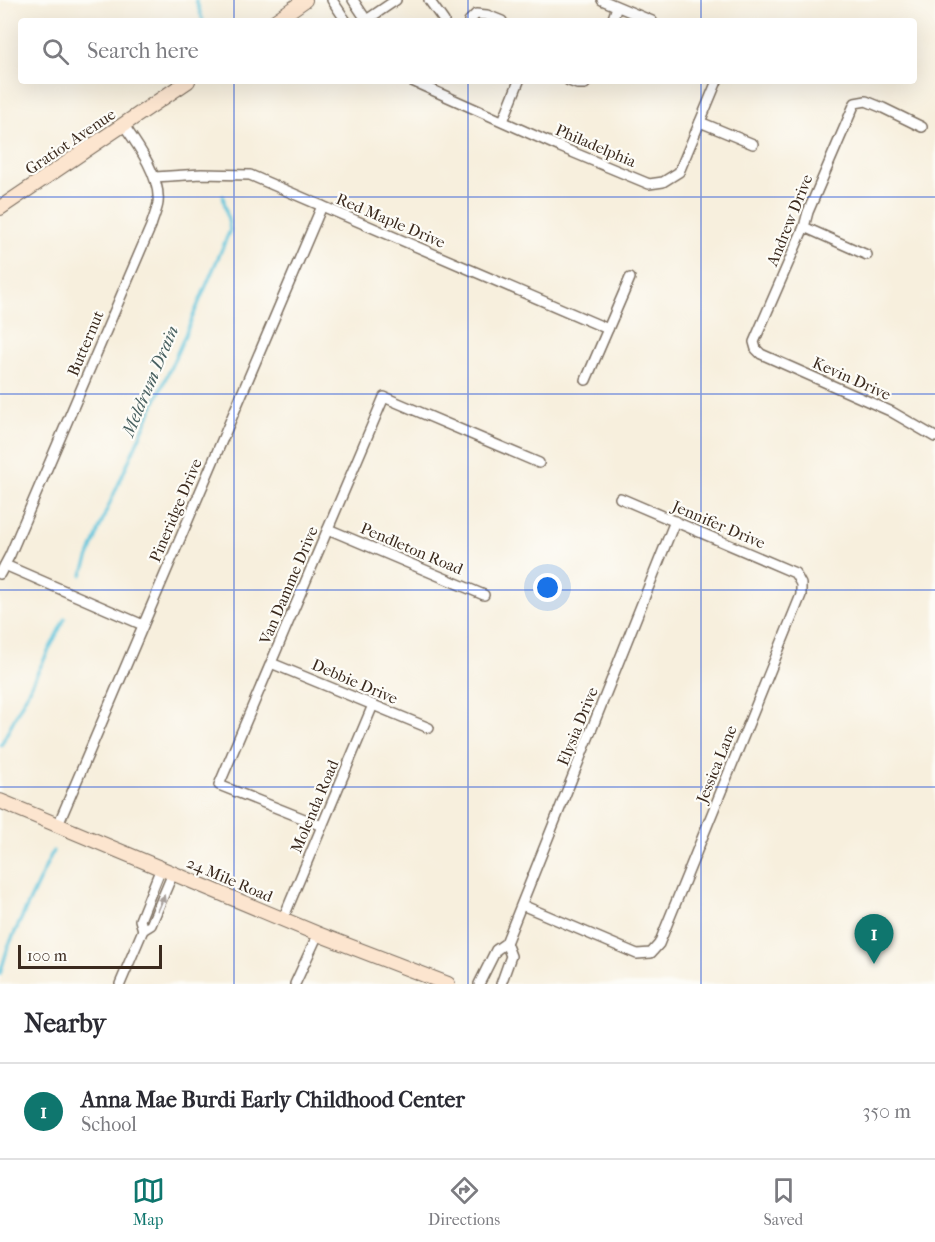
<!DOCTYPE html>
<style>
:root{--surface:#fff;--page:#f2f2f3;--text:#2b2b33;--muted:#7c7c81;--line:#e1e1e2;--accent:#0f766e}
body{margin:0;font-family:"IM FELL French Canon",serif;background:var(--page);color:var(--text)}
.scale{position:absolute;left:18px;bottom:15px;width:144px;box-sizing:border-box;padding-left:6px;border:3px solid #3b2a1e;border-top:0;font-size:16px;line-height:21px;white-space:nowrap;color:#3b2a1e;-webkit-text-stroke:4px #fdfcf7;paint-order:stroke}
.you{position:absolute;left:548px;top:588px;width:21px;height:21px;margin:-15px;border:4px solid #fff;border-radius:50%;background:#1a73e8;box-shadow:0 0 0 9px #1a73e833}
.badge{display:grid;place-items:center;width:39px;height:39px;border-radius:50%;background:var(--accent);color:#fff;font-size:20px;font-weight:700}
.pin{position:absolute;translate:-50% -50px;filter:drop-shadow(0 2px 3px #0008)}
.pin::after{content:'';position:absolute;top:32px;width:21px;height:18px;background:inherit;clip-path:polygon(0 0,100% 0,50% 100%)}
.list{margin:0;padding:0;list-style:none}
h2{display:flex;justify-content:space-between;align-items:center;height:78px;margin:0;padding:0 24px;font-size:26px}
h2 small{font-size:20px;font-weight:400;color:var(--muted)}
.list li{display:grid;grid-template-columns:39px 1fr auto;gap:18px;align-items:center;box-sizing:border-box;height:96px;padding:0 24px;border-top:2px solid var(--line)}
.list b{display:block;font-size:22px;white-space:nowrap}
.list p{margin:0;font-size:20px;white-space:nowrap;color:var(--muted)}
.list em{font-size:20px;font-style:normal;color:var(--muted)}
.icon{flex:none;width:33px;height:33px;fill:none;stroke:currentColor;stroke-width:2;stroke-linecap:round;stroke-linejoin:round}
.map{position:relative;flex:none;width:935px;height:984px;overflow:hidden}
.search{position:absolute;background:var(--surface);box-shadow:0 6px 24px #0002;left:18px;right:18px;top:18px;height:66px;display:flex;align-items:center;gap:15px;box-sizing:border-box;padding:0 21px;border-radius:6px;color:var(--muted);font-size:22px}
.sheet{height:174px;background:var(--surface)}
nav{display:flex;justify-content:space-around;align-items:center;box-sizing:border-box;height:84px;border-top:2px solid var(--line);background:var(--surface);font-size:16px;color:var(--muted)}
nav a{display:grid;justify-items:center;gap:3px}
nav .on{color:var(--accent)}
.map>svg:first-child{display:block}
</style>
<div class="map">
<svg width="935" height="984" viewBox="0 0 935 984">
<rect width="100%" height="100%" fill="#fdfcf7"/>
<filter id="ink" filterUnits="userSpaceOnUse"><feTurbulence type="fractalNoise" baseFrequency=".0167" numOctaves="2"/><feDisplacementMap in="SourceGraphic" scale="12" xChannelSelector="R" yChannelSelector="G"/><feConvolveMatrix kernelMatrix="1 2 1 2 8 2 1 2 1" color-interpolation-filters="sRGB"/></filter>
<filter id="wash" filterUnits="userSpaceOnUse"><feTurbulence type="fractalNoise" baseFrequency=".008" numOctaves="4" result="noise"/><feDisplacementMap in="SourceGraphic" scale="24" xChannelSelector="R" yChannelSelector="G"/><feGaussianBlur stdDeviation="1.35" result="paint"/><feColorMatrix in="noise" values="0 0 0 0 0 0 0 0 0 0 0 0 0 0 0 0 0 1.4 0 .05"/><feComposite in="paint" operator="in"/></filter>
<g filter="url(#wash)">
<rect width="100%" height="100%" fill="#f7efdd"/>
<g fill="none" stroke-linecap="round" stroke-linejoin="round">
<g stroke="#5fc4dc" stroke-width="3">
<path d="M196 0 203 21"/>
<path d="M82 575 105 514 182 342 230 230 223 196"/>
<path d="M1 745 65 618"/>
<path d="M0 974 8 947 53 851"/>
</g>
</g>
</g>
<g filter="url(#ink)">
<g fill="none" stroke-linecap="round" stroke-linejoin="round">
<g stroke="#7d6f61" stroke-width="12">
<g id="street">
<path d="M332 0 346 21"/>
<path d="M353 0 367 21"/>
<path d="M429 0 444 21"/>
<path d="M602 0 652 21"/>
<path d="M365 21 396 0"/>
<path d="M469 21 476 14 487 15 502 21"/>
<path d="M612 21 617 7"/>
<path d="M412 81 560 147 649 184 663 182 679 172 717 81"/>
<path d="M569 81 577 84H585L587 81"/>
<path d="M503 121 519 81"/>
<path d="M700 122 753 144"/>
<path d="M922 127 883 108 866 101 855 103 808 212 804 227 754 342 756 349 761 354 890 411 935 437"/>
<path d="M155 177 201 174 250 175 608 329"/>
<path d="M804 227 867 255"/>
<path d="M586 380 630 278"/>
<path d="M328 529 484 595"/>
<path d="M5 565 143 625"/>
<path d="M0 574 10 555 151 226C153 219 157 210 158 203 161 177 137 144 123 124"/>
<path d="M271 663 429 728"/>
<path d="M58 825 322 206"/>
<path d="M322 826 219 785 384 397 539 463"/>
<path d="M161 868 140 920 143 930 151 925 173 873"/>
<path d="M522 905 637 954 651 953 659 944 801 595V584L795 573 620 498"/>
<path d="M283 919 373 705"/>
<path d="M120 984 143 930"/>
<path d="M295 984 318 934"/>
<path d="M479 984 496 950 506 943 675 521"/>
<path d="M501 984 511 956 506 943"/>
</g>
</g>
<g stroke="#7d6f61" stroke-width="16">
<g id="secondary">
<path d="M275 21 305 0"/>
<path d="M0 208 188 81"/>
<path d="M0 801 318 934 448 984"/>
</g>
</g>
<use href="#street" stroke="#fff" stroke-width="9"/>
<use href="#secondary" stroke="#fce5cf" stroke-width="14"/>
</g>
<defs><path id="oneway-solid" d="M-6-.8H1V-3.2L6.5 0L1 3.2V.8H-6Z" transform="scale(1.5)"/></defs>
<use fill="#a79f9a" href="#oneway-solid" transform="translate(161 903) rotate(-67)"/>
</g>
<path fill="none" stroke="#1d4ed8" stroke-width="1.5" stroke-opacity="0.55" d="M234 0V21M468 0V21M701 0V21M234 81V984M468 81V984M701 81V984M0 197H935M0 394H935M0 590H935M0 787H935"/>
<g text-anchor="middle" stroke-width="4.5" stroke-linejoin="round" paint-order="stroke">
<g font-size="16" fill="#3b2a1e" stroke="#fdfcf7">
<text transform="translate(70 141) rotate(-34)" y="6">Gratiot Avenue</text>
<text transform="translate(596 145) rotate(23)" y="6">Philadelphia</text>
<text transform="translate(391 220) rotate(23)" y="6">Red Maple Drive</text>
<text transform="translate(789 220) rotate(-68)" y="6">Andrew Drive</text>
<text transform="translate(85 343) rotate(-67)" y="6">Butternut</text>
<text transform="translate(852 378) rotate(24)" y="6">Kevin Drive</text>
<text transform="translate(175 510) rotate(-67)" y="6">Pineridge Drive</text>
<text transform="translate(719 524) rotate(23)" y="6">Jennifer Drive</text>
<text transform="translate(412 548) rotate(23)" y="6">Pendleton Road</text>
<text transform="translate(288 585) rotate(-67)" y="6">Van Damme Drive</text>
<text transform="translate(355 681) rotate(23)" y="6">Debbie Drive</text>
<text transform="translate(577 726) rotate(-68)" y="6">Elysia Drive</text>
<text transform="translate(716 764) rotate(-68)" y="6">Jessica Lane</text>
<text transform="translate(314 806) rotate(-67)" y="6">Molenda Road</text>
<text transform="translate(230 879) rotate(23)" y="6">24 Mile Road</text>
</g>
<g font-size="18" font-style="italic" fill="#486060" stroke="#fdfcf7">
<text transform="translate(150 381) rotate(-67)" y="6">Meldrum Drain</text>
</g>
</g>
</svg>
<div class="scale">100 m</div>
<div class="you"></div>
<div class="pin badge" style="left:874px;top:964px">1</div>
<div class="search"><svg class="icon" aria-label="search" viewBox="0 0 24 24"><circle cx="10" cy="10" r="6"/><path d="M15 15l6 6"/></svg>Search here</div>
</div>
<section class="sheet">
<h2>Nearby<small></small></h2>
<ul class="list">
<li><span class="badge">1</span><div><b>Anna Mae Burdi Early Childhood Center</b><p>School</p></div><em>350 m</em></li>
</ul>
</section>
<nav>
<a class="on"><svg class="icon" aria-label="map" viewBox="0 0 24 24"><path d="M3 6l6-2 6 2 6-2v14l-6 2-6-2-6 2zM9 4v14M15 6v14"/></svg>Map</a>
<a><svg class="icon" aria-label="directions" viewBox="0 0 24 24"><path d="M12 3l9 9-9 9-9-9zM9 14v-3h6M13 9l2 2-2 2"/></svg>Directions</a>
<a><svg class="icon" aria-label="saved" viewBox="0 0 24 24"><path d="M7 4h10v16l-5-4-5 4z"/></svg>Saved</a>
</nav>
